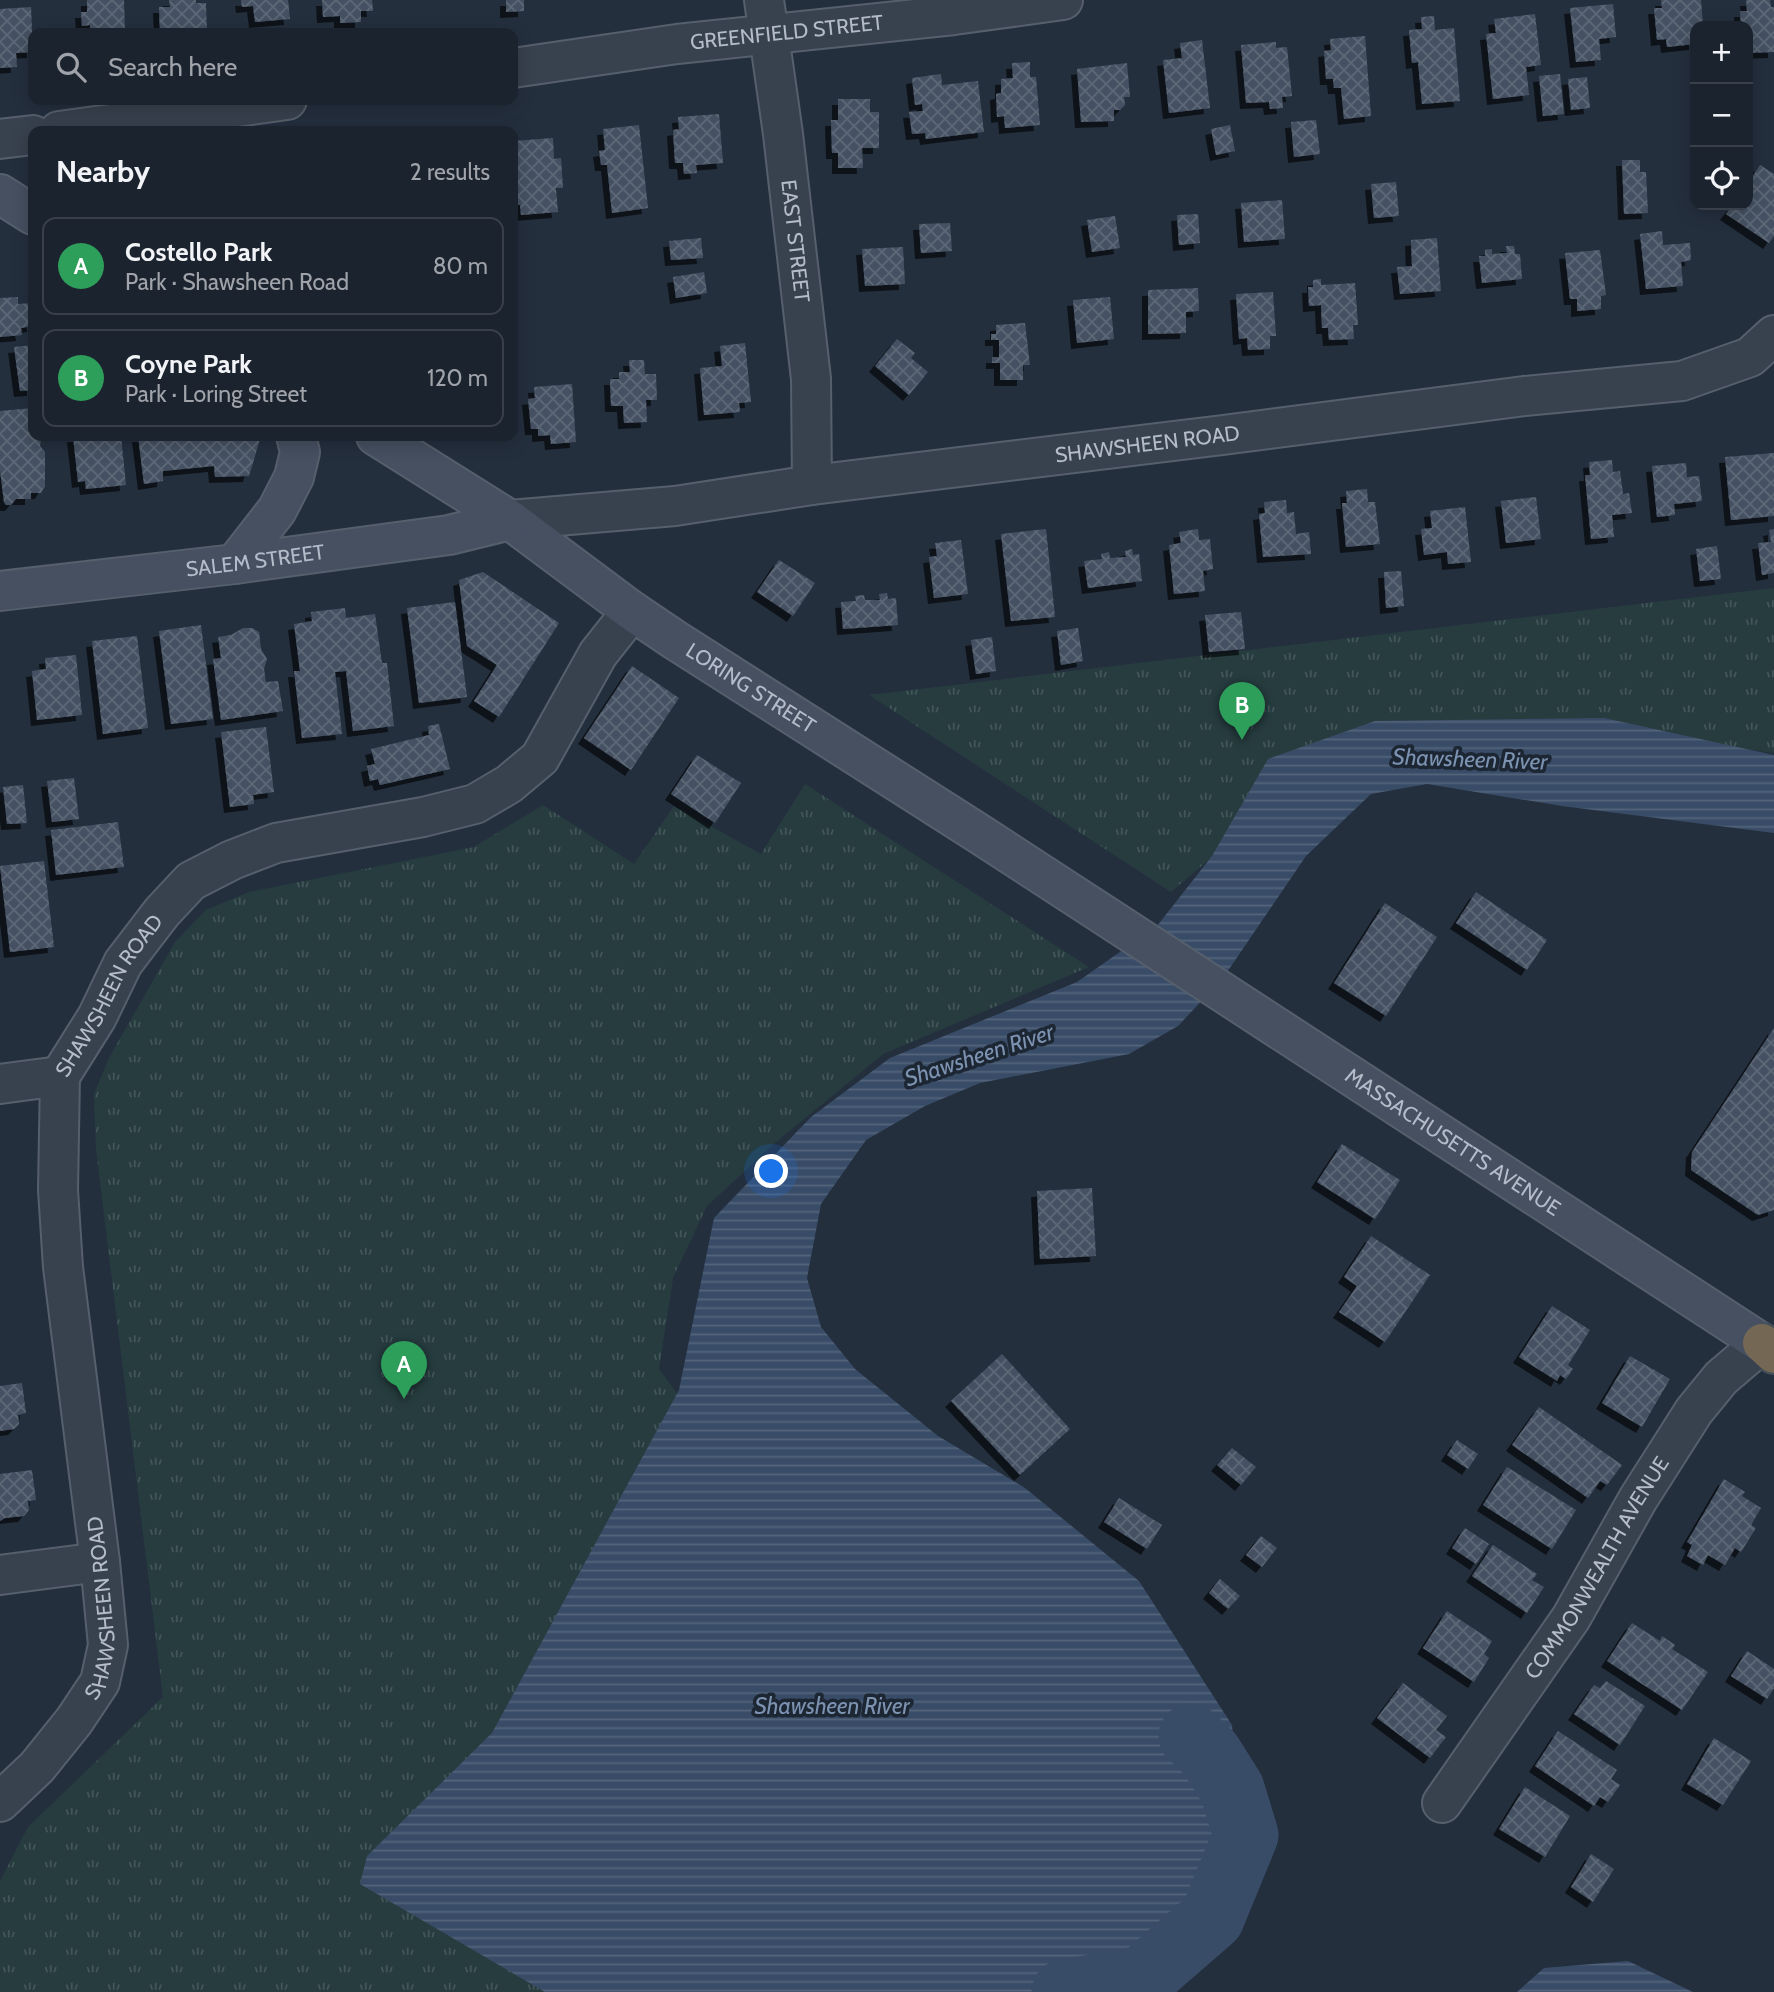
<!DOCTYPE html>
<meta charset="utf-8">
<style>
:root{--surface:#1b232e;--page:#242b36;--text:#f1f3f6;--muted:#a0a4aa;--line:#39404a;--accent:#ea580c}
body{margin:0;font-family:Cabin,sans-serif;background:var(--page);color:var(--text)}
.controls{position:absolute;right:21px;top:21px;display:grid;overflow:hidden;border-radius:14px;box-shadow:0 4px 18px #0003}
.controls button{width:63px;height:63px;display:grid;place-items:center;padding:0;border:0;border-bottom:2px solid var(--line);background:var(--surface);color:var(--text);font:35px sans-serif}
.you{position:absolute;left:772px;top:1172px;width:24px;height:24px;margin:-18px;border:5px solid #fff;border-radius:50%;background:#1a73e8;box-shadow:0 0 0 10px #1a73e833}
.badge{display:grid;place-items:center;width:46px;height:46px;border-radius:50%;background:var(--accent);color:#fff;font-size:23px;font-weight:700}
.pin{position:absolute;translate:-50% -58px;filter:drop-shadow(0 2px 4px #0008)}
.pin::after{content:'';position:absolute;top:37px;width:24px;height:21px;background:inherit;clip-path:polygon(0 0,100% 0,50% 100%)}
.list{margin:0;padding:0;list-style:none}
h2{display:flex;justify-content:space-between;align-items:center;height:91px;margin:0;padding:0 28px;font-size:30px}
h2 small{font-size:23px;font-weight:400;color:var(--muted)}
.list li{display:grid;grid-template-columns:46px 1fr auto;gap:21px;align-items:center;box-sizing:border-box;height:98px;margin:0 14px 14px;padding:0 14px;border:2px solid var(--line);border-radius:14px}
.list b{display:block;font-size:26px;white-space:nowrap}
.list p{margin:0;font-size:23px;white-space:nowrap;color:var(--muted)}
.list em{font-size:23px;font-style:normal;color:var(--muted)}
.icon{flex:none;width:38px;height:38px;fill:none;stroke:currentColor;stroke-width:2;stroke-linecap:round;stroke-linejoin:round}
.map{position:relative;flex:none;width:1774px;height:1992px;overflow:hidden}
.search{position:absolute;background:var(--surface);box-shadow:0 4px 18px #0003;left:28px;top:28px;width:490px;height:77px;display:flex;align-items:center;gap:18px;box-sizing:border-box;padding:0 24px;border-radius:14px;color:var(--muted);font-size:26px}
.panel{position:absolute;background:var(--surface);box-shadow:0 4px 18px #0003;left:28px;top:126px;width:490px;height:315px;border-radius:14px}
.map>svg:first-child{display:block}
</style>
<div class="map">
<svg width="1774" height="1992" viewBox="0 0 1774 1992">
<defs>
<pattern id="park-tufts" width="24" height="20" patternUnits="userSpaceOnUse" patternTransform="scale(1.75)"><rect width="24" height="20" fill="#263c3f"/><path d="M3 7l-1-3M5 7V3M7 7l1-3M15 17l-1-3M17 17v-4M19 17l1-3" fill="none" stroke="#435659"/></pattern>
<pattern id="water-rules" width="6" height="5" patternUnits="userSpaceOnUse" patternTransform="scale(1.75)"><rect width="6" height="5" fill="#394c67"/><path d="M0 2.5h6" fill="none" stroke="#53647b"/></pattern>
<pattern id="building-cross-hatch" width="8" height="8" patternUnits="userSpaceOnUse" patternTransform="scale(1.75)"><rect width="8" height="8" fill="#455162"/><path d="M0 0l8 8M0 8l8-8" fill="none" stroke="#5d6877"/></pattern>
<filter id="shadow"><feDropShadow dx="-6" dy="6" stdDeviation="0" flood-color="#0009"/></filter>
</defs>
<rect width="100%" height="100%" fill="#242f3e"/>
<g fill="url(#park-tufts)">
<path d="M1774 588V753L1745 749 1286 794 1171 892 869 695Z"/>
<path d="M805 784 1089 967 883 1054 775 1143 707 1206 673 1278 659 1369 704 1430 763 1992H0V1881L28 1827 163 1697 96 1149 94 1094 109 1058 175 942 206 910 249 892 474 847 543 805 634 864 674 806 761 854Z"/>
</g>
<g fill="url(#water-rules)">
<path d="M1604 718 1774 755V833L1562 806 1427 784 1371 794 1306 856 1223 978 1178 1026 1129 1054 980 1083 925 1106 866 1140 821 1204 807 1278 821 1327 855 1369 938 1436 1025 1488 1139 1581 1232 1725 1240 1824 1223 1865 1188 1917 1090 1992H545L360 1884 367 1856 492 1733 679 1390 714 1218 811 1117 890 1058 1077 982 1157 926 1212 856 1268 759 1375 721Z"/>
<path d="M1628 1961 1693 1992H1517L1544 1968Z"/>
</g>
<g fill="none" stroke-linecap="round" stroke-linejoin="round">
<path stroke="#394c67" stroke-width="65" d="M1064 1992 1143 1978 1212 1918 1246 1835 1232 1789 1210 1754 1191 1736"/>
</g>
<g fill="url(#building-cross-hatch)" filter="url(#shadow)">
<path d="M87 0H124L125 33H90V25L82 26 81 12H87Z"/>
<path d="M169 0H196V3H206L207 33H160L159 7H170Z"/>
<path d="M241 0H288L290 19 255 22 253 6 242 7Z"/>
<path d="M322 0H372L373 11H361V22L340 23V16L323 17Z"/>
<path d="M506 0H524V11L506 12Z"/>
<path d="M1661 0H1701L1703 26H1695V44L1667 47 1666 39 1657 40 1654 8H1662Z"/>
<path d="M1746 0H1770L1771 7H1774V52L1748 53V26H1741L1740 11H1747Z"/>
<path d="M1613 4 1616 37 1599 39 1601 60 1576 62 1570 8Z"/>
<path d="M31 7 33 52 16 53 17 67 0 68V9Z"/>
<path d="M1535 14 1541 65 1526 67 1529 95 1493 99 1486 34 1496 33 1494 19Z"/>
<path d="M1434 16 1435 30 1454 28 1460 101 1422 104 1418 62 1412 63 1409 30 1422 29 1421 17Z"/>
<path d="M1365 36 1371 116 1344 119 1341 88H1334L1333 79H1326L1324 51 1331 50 1330 39Z"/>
<path d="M1202 40 1210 108 1169 113 1163 60 1182 58 1180 43Z"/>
<path d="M1276 42V48L1287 47 1292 96 1282 97 1283 108 1270 109 1269 102 1246 103 1241 45Z"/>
<path d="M1030 62V77H1036L1040 125 1005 128 1004 116 997 117 996 94 1001 93V79L1013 78 1012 63Z"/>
<path d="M1127 63 1130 97H1124L1125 105 1120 110H1114V121L1081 122 1077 69Z"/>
<path d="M941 74 942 85 978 81 984 132 926 139 925 133 912 134 909 112 923 111 922 104 915 105 912 78Z"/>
<path d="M1560 74 1564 114 1543 116 1539 76Z"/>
<path d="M1587 77 1590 108 1571 110 1568 79Z"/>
<path d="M838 99H870V112H879V148H862L863 168H838V153H832L831 120H838Z"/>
<path d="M719 114 723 163 696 165 697 173 684 174 683 163H675L673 130 679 129 678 117Z"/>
<path d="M1316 120 1320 154 1294 157 1291 122Z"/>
<path d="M639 125 648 208 612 213 607 165H601L599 151 605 150 603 129Z"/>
<path d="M1230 125 1235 151 1216 155 1211 129Z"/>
<path d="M553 138 554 159 561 158 563 188H556L558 212 521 215 520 205H513V193H517L513 141Z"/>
<path d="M1622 160H1640V172H1646L1648 213 1624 214Z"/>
<path d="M1760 165 1774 174V236L1769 243 1726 214 1733 205H1748V183Z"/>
<path d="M1396 182 1399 216 1374 218 1371 184Z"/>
<path d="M1282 200 1285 239 1244 242 1241 203Z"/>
<path d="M1198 214 1200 243 1179 245 1177 215Z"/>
<path d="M1115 216 1120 248 1092 252 1087 220Z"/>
<path d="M950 223 952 251 921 253 919 224Z"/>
<path d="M1662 231 1663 245 1690 243 1691 260 1681 262 1683 286 1646 289 1640 234Z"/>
<path d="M701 238 703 258 671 260 669 241Z"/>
<path d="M1437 238 1441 291 1400 294 1397 267 1412 266 1411 240Z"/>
<path d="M1506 246H1514L1515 254H1520L1522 279 1482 283 1479 256H1485V250L1492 249V254L1507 253Z"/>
<path d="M903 247 905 284 865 286 862 249Z"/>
<path d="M1600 250 1606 295 1601 296V309L1577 311V299H1570L1565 253Z"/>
<path d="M704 272 707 293 676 298 673 277Z"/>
<path d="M1321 279V285L1355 283 1358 325H1353L1354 339 1329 340 1328 328H1322L1321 305 1309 306 1308 287H1313V280Z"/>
<path d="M1198 288 1199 311 1186 312V333L1148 334V290Z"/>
<path d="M1273 292 1276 336H1270V349L1248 350 1247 338 1239 339 1236 294Z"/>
<path d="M18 297V304L32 303 33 326 21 328 22 335 0 337V298Z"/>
<path d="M1110 297 1114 339 1077 343 1073 300Z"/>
<path d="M1025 323 1030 365H1023V380H1000V363H992V357H999V340H991V334H996V325Z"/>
<path d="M897 339 915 353 911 358 928 372 909 395 875 366Z"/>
<path d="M745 343 751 402 739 403 740 412 704 415 700 368 722 366 720 346Z"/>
<path d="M33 345V390L20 391 14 347Z"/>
<path d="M629 360H644L645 374H656L657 400H646L647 422 624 423 623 406H611L610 379H619V372H630Z"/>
<path d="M572 384 576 442 551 444 550 435 538 436V429H531L528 399 535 398 534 387Z"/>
<path d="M33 408V436H48L41 440 40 446 45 452V486L41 493H31V499H16L11 505H6L4 502 0 470V411Z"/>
<path d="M73 436H121L126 485 86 489 85 481 78 482Z"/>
<path d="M138 436H261L249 476 215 477 214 466 163 471V481L144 484Z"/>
<path d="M1774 453V516L1731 520 1725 457Z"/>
<path d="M1612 460 1613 472 1620 471 1623 494 1629 493 1632 513 1612 515 1614 537 1591 539 1585 475H1590L1589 462Z"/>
<path d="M1686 463 1687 477 1699 476 1702 501 1674 504 1675 515 1657 517 1652 466Z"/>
<path d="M1367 489 1368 502H1375L1380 544 1346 547 1342 503H1347L1346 491Z"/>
<path d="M1536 497 1541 539 1506 543 1501 501Z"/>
<path d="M1286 500 1287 513 1294 512 1296 534 1309 532 1311 554 1263 557 1259 514 1265 513 1264 502Z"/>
<path d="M1465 507 1471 562 1448 564 1447 552 1424 555 1421 529 1432 528 1430 511Z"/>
<path d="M1046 529 1055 617 1011 621 1001 534Z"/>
<path d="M1198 529 1199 540 1210 539 1213 569 1203 571 1205 591 1174 594 1169 545 1181 543 1179 532Z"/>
<path d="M1774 529V573L1762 575 1758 543 1771 542 1769 530Z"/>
<path d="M961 540 968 594 934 598 929 557 937 556 935 543Z"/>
<path d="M1717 546 1721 579 1700 581 1696 549Z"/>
<path d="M1132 549 1133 555 1139 554 1142 581 1088 588 1084 561 1102 559 1101 554 1109 552 1110 558 1126 557 1125 551Z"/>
<path d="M779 560 815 583 793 616 757 592Z"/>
<path d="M1401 571 1404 606 1386 608 1384 572Z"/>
<path d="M483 572 559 623 499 717 474 701 497 665 467 646 459 580Z"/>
<path d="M887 593 888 599 896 598 898 625 843 629 841 602 856 601 855 596 864 595 865 600H880L879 594Z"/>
<path d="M455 602 467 697 419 703 407 608Z"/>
<path d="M345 608 346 618 375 614 382 663H387L394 726 353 731 346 671 335 672 342 734 302 738 294 671H300L294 624 312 621 311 612Z"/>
<path d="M1241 612 1245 649 1209 652 1205 615Z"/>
<path d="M201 625 213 719 171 724 159 631Z"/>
<path d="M243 628H252L259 632 261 649 267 659 264 669 266 682 278 681 283 711 221 720 213 659 221 658 218 637 231 635Z"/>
<path d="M1078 628 1083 661 1061 665 1057 631Z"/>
<path d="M137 636 148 728 103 734 92 641Z"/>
<path d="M992 637 996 671 976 674 971 640Z"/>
<path d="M76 655 82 715 37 720 32 671 46 669 45 658Z"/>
<path d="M632 666 679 698 631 770 584 738Z"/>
<path d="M439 724 450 769 380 785 378 779 370 781 367 766 375 764 371 749 429 735 428 726Z"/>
<path d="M266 727 274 792 253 795 254 804 230 807 221 732Z"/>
<path d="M697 755 741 783 715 823 671 794Z"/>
<path d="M74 778 79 819 52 822 47 781Z"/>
<path d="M23 785 27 823 7 824 3 787Z"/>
<path d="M118 822 124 867 56 875 51 830Z"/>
<path d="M44 861 54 947 10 952 0 866Z"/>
<path d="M1476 892 1547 940 1527 970 1456 923Z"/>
<path d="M1385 903 1437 937 1386 1016 1334 983Z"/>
<path d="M1774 1028V1210L1758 1215 1691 1170 1692 1152Z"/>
<path d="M1342 1144 1400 1180 1375 1219 1317 1182Z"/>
<path d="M1092 1188 1096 1256 1040 1259 1037 1191Z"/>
<path d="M1371 1236 1430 1275 1385 1342 1339 1312 1357 1286 1344 1277Z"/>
<path d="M1552 1306 1590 1330 1568 1365 1573 1369 1566 1379 1560 1375 1557 1381 1519 1357Z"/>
<path d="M1002 1354 1070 1429 1020 1475 951 1401Z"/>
<path d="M1630 1356 1670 1379 1642 1427 1602 1403Z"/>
<path d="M22 1383 26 1413 18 1415 19 1424 14 1429 0 1431V1386Z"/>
<path d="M1539 1407 1622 1465 1607 1485 1600 1481 1588 1498 1512 1445Z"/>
<path d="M1457 1440 1478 1454 1468 1469 1447 1455Z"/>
<path d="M1232 1448 1256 1467 1241 1485 1217 1465Z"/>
<path d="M1507 1467 1576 1510 1552 1549 1483 1505Z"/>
<path d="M32 1470 36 1500 28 1501 29 1510 24 1516 5 1518 0 1521V1474Z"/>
<path d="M1724 1479 1745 1492 1742 1496 1761 1508 1751 1525 1756 1528 1741 1552 1735 1548 1725 1565 1708 1555 1703 1565 1687 1556 1692 1545 1687 1542Z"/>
<path d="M1119 1498 1162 1525 1147 1549 1104 1522Z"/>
<path d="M1465 1528 1489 1544 1476 1564 1452 1548Z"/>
<path d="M1261 1536 1277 1548 1262 1567 1246 1555Z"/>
<path d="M1493 1545 1537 1574 1532 1580 1544 1587 1527 1613 1472 1576Z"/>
<path d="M1220 1579 1240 1596 1228 1609 1209 1593Z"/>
<path d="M1447 1611 1492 1641 1484 1654 1489 1658 1474 1682 1423 1648Z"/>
<path d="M1632 1623 1660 1641 1662 1636 1675 1645 1672 1649 1708 1672 1682 1710 1607 1661Z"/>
<path d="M1747 1651 1774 1669V1688L1767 1699 1731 1676Z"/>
<path d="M1606 1681 1645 1706 1620 1745 1574 1714 1594 1685 1600 1688Z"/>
<path d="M1403 1683 1447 1716 1436 1730 1446 1737 1430 1758 1377 1718Z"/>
<path d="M1558 1731 1617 1770 1611 1779 1620 1785 1608 1802 1600 1797 1594 1806 1535 1766Z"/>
<path d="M1714 1738 1751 1761 1723 1805 1687 1784Z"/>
<path d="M1525 1787 1570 1816 1545 1857 1499 1829Z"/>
<path d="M1591 1854 1614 1869 1593 1902 1571 1887Z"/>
</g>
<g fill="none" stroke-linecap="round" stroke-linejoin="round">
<g stroke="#565f6c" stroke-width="42">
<g id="street">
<path id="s1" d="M764 0 783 134 811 379 812 485"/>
<path id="s2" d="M513 68 677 44 954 15 1063 0"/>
<path d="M59 131 287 100"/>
<path d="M0 139 33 135"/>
<path id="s3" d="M510 520 675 506 812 485 1223 435 1524 396 1682 381 1750 357 1774 335"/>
<path d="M0 1084 60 1076"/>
<path d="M0 1575 100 1562"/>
<path id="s4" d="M0 1802 37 1767 74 1721 100 1682 108 1645 100 1562 63 1267 58 1190 60 1076 97 1017 123 963 162 912 191 881 232 860 276 843 423 817 475 804 509 784 540 758 598 654 632 611"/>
<path id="s5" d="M1442 1803 1571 1618 1638 1499 1694 1411 1721 1378 1762 1343"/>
</g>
</g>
<g stroke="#565f6c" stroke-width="42">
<g id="secondary">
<path d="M0 194 33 215"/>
<path id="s6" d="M376 436 510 520 632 611 675 640 978 833 1774 1351"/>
<path d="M235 564 277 510 294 477 300 452 296 436"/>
<path id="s7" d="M0 591 235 564 449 535 510 520"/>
</g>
</g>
<g stroke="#434c59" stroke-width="42">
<path id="highway" d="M1762 1343 1774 1354"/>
</g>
<use href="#street" stroke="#38414e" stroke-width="38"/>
<use href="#secondary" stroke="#465061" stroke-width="38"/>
<use href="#highway" stroke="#746855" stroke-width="38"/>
</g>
<g text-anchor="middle" stroke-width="7" stroke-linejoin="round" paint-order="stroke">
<g font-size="21" fill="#b4bcc9" stroke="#1d2633">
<text dy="7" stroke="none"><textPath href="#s2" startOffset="276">GREENFIELD STREET</textPath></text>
<text dy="7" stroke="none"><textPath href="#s1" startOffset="243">EAST STREET</textPath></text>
<text dy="7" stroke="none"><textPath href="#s3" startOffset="642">SHAWSHEEN ROAD</textPath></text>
<text dy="7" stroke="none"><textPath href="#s7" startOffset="257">SALEM STREET</textPath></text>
<text dy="7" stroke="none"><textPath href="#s6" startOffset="452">LORING STREET</textPath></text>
<text dy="7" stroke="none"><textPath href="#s4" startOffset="861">SHAWSHEEN ROAD</textPath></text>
<text dy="7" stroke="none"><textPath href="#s6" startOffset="1288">MASSACHUSETTS AVENUE</textPath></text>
<text dy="7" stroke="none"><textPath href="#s5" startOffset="282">COMMONWEALTH AVENUE</textPath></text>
<text dy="7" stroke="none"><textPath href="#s4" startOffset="231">SHAWSHEEN ROAD</textPath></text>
</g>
<g font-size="23" font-style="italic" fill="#7c92b1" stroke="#1d2633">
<text transform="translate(1470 759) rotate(2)" y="8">Shawsheen River</text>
<text transform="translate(979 1055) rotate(-18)" y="8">Shawsheen River</text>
<text x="832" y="1714">Shawsheen River</text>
</g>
</g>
</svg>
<div class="controls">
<button>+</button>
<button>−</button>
<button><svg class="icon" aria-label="locate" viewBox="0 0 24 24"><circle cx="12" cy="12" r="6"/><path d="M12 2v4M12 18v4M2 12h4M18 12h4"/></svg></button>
</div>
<div class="you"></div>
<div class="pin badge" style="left:404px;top:1399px;background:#2e9e5b">A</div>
<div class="pin badge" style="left:1242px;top:740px;background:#2e9e5b">B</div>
<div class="search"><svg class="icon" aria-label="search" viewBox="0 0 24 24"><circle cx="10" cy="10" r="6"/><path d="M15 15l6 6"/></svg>Search here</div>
<section class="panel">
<h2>Nearby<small>2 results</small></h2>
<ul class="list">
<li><span class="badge" style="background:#2e9e5b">A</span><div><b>Costello Park</b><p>Park · Shawsheen Road</p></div><em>80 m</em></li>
<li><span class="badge" style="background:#2e9e5b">B</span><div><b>Coyne Park</b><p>Park · Loring Street</p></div><em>120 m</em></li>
</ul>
</section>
</div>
